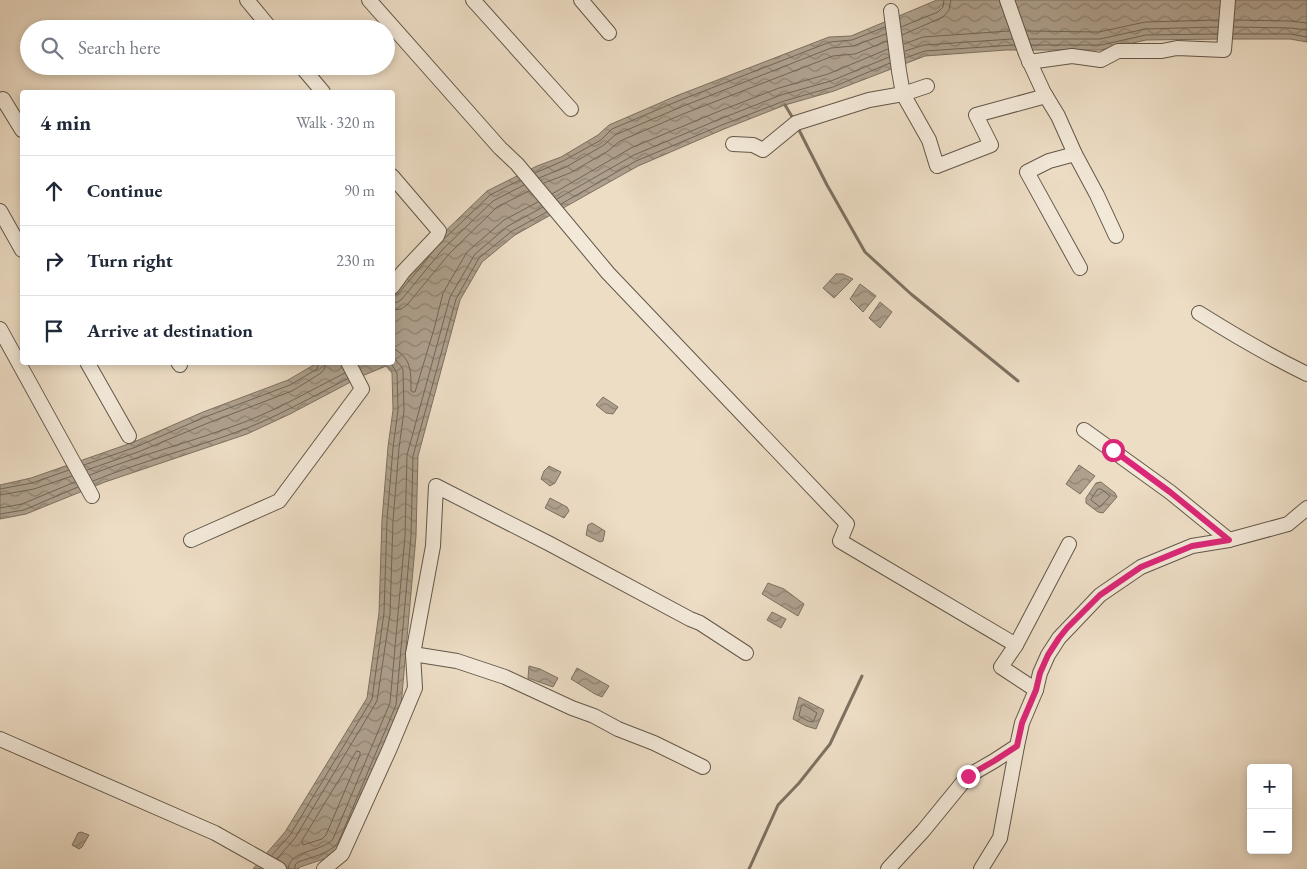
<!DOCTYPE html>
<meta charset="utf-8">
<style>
:root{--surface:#fff;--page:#f2f2f3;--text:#1f2937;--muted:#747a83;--line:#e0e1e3}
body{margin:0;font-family:"EB Garamond",serif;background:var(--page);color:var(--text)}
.controls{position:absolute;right:15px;bottom:15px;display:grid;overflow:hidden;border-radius:5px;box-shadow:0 2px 8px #0003}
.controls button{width:45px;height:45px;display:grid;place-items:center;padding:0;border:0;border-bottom:1px solid var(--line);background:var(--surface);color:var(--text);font:25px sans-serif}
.stop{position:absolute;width:15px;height:15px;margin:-11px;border:4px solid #db2777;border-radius:50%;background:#fff}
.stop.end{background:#db2777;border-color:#fff;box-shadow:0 1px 5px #0008}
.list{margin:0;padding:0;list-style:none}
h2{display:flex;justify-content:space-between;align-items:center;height:65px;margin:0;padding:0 20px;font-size:21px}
h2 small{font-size:16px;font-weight:400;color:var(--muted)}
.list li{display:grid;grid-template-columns:32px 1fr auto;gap:15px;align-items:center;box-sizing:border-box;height:70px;padding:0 20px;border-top:1px solid var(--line)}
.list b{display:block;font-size:19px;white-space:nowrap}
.list em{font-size:16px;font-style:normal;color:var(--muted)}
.icon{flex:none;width:28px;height:28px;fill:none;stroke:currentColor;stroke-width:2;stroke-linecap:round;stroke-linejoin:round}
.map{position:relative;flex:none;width:1307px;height:869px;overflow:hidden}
.search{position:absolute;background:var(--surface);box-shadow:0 2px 8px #0003;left:20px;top:20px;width:375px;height:55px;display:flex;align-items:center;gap:12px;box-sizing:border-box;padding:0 18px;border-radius:28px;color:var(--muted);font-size:19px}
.panel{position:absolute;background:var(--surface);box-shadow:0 2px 8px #0003;left:20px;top:90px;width:375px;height:275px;border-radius:5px}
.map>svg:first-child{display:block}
</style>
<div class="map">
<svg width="1307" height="869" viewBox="0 0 1307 869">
<defs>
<pattern id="water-waves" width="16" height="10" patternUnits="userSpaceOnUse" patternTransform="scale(1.25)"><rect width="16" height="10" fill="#aea08d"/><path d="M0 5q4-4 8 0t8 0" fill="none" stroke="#8e8373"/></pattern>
</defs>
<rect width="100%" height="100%" fill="#edddc5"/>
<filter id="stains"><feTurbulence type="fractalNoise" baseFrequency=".004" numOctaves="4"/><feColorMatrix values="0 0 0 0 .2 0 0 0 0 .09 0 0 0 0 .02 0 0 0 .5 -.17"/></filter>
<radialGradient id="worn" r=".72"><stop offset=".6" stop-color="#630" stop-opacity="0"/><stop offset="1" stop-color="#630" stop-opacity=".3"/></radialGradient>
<g fill="url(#water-waves)" stroke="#7d7161">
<path d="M937 0H1307V42L1290 39H1221L1146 40 1101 50H1006L925 56 834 91 785 105 724 129 638 166 515 235 482 262 460 300 418 456 416 536 401 706 342 845 330 857 300 867 298 869H253L285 832 367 698 379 613 382 520 388 447 393 410 392 373 386 366 362 376 290 414 247 434 105 482 26 514 0 519V485L31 478 134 442 203 412 288 380 317 363 392 362 393 294 435 241 487 191 537 166 561 157 598 135 609 125 676 96 829 37 851 36Z"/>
<path d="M836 274H843L853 279 834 298 823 288Z"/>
<path d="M860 284 876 296 863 312 850 299Z"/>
<path d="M880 302 892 312 880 328 869 318Z"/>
<path d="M603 397 618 407 613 414 606 413 596 405Z"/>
<path d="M1079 465 1095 476 1080 494 1066 484Z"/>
<path d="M549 466 561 472 555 483 550 486 541 479 544 471Z"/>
<path d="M1101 482 1115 493 1117 497 1103 513 1098 512 1086 503V498L1096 483Z"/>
<path d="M550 498 567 507 569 511 564 518 545 508Z"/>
<path d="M592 523 605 531 603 541 600 542 586 535 588 525Z"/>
<path d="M768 583 784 589 804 604 798 616 762 594Z"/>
<path d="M772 612 786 619 781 628 767 620Z"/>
<path d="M529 666 540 669 558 678 553 687 528 678Z"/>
<path d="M577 668 609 686 602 697 595 694 571 679Z"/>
<path d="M799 697 824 710 816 729 806 726 793 719Z"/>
<path d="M81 832 89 835 82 847 79 849 72 845 78 833Z"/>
</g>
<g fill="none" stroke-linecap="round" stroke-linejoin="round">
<g stroke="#716656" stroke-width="1">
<path d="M1235 20 1290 21 1307 23"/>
<path d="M901 27 938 12 943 7 944 0"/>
<path d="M1234 27 1290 28 1307 30"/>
<path d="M1027 31 1099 32 1145 22 1218 20"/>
<path d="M1233 34H1290L1307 37"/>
<path d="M902 35 943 17 949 10 951 0"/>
<path d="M1029 39H1100L1145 29 1218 27"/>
<path d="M904 44 923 37 1009 31"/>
<path d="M1031 45H1101L1146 35 1217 34"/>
<path d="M905 51 924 45 1012 39"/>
<path d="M905 58 925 51 1014 45"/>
<path d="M535 173 563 161 601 140 612 129 678 101 830 42 852 40 885 27"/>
<path d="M539 178 566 167 604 145 615 135 681 107 831 48 853 46 886 34"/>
<path d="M544 183 570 173 608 151 620 141 683 114 833 56 855 54 887 41"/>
<path d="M552 194 631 148 717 112 779 88 828 74 888 49"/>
<path d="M557 199 634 155 720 119 781 95 831 81 889 57"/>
<path d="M561 204 636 161 722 125 784 101 833 87 890 63"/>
<path d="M445 238 490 195 520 180"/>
<path d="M392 296 398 294 429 257"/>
<path d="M392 303 398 302 402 299 443 249 493 201 524 185"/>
<path d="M392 310 401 309 407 305 449 254 497 207 529 191"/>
<path d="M392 348C412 357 411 372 411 391L413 392H415L434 329 443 293 467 252 504 220 538 202"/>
<path d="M84 465 136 447 205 417 290 385 317 369 319 362"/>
<path d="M87 470 138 452 208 423 292 391 321 373 325 368V362"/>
<path d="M90 475C139 455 192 442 242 423 277 410 311 390 345 373"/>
<path d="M93 481C142 461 195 448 245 429 280 415 314 396 347 379"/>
<path d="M0 489 32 483 69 470"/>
<path d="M1098 489H1101L1110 496 1100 507 1091 500Z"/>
<path d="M0 495 34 489 72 476"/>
<path d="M0 508 22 504 75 482"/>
<path d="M0 514 24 510 78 487"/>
<path d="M804 705 817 713 813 722 808 721 799 716 801 707Z"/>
<path d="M357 751 360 752V755L326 835 322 839 303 845 302 841Z"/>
<path d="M272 855 290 835 372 699 384 613 387 520 393 448 398 410 397 373 390 362"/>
<path d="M277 859 295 838 377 701 390 614 393 521 399 448 404 411 403 370 401 366 392 356"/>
<path d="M288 869C290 849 321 853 333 839L390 703 405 536 407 455 450 297 475 254 508 226 543 207"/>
<path d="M295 869V865L298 862C312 857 328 854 338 843L396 705 411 536 413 456 456 299 479 258 512 231 547 212"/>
</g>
<g stroke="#7d7161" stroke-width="3">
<path d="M785 105 794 120"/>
<path d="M798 128 827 185 865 252 911 294 1018 381"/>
<path d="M749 869 778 805 799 783 830 744 862 676"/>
</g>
<g stroke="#625849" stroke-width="16">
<g id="street">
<path d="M247 0 271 29"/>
<path d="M369 0 500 148 517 164 608 273 847 524 840 541 1016 645 1069 544"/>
<path d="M473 0 571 109"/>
<path d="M581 0 609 33"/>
<path d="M1007 0 1026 54 1044 93 1058 116 1075 154 1097 195 1116 236"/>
<path d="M891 11 899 71 903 94 929 140 937 166 991 145 976 115 1046 96"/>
<path d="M1029 62 1072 56 1101 60 1118 51H1162L1177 48 1224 50 1228 0"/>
<path d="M301 66 323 92"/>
<path d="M0 101 3 99 22 130"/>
<path d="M733 144 753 145 763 150 796 123 869 100 903 94 927 86"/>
<path d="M1075 154 1049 161 1027 172 1080 268"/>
<path d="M392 176 439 231 437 236 403 272 392 287"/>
<path d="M0 211 22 250"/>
<path d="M1199 313C1234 335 1270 356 1307 374"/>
<path d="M0 329 92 496"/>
<path d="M87 362 129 436"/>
<path d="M178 362 180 365"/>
<path d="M1084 430 1170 492 1229 540 1288 524 1307 508"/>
<path d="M191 540 279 501 362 389 348 362"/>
<path d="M413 654 457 661 505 677 572 708 594 716 618 729 654 743 703 767"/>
<path d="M1036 690 1040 673 1048 655 1059 638 1100 595 1141 567 1192 546 1229 540"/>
<path d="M0 739 215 833 279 869"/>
<path d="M324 869 342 854 390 748 415 688 413 654 433 546 436 486 550 544 690 619 700 623 746 653"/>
<path d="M888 869 923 831 968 776 994 761 1017 746 1022 723 1036 690 1001 667 1016 645"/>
<path d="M981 869 1000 838 1017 746"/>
</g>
</g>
<use href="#street" stroke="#f3e9d9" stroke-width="14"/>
</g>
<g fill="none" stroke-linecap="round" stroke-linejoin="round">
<path stroke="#db2777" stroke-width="6" d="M968 776 994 761 1017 746 1022 723 1036 690 1040 673 1048 655 1059 638 1067 628 1100 595 1141 567 1192 546 1229 540 1170 492 1113 450"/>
</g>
<rect width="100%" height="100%" filter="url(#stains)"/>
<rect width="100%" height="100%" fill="url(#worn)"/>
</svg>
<div class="controls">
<button>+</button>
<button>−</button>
</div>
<div class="stop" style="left:1113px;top:450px"></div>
<div class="stop end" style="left:968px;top:776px"></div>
<div class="search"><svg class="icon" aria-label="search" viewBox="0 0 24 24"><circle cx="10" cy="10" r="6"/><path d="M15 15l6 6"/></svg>Search here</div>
<section class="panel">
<h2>4 min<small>Walk · 320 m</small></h2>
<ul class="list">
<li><svg class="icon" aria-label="ahead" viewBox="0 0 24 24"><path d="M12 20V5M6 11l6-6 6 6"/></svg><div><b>Continue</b></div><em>90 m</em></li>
<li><svg class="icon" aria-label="right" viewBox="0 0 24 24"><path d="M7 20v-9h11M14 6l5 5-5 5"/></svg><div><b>Turn right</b></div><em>230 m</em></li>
<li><svg class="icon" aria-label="arrive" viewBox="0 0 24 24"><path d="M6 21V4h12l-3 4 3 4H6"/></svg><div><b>Arrive at destination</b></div></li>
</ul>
</section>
</div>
